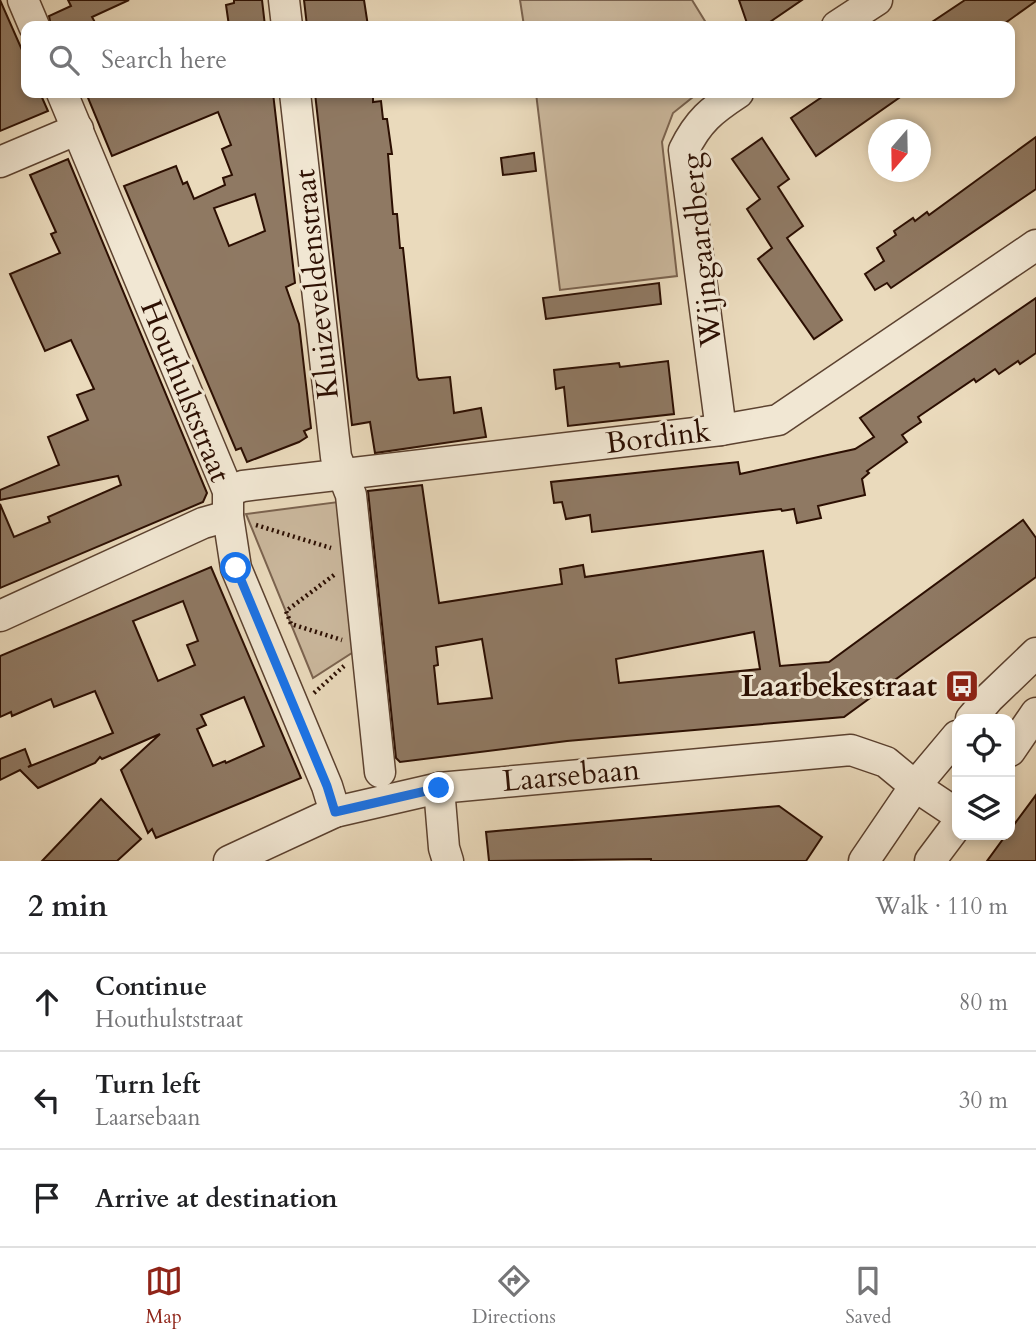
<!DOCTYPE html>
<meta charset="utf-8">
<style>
:root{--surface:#fff;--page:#f6f6f6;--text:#202124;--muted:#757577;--line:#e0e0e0;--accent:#8f2418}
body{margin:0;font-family:Cardo,serif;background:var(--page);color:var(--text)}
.controls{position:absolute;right:21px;bottom:21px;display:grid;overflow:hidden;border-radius:14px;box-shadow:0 4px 10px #0003}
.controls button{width:63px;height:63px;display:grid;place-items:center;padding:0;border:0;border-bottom:2px solid var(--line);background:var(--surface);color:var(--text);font:35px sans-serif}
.compass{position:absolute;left:868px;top:119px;width:63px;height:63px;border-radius:50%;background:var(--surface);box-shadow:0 4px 10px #0003;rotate:200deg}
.stop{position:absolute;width:21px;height:21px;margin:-16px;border:5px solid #1a73e8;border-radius:50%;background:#fff}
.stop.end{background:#1a73e8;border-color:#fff;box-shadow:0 2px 7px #0008}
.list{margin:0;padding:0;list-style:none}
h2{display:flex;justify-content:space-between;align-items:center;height:91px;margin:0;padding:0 28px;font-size:30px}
h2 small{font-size:23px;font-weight:400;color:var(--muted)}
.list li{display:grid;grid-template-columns:46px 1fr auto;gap:21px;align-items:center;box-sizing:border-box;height:98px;padding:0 28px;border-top:2px solid var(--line)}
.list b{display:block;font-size:26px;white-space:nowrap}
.list p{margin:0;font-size:23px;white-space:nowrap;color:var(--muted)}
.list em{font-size:23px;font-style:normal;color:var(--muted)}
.icon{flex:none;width:38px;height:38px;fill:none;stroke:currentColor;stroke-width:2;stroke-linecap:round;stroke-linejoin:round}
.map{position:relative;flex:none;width:1036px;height:861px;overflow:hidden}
.search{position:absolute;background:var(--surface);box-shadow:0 4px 10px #0003;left:21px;right:21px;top:21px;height:77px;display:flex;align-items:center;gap:18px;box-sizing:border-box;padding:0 24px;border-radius:14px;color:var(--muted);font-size:26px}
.sheet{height:385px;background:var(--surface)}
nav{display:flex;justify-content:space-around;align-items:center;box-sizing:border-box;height:98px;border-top:2px solid var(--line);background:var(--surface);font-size:19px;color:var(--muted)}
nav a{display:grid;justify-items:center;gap:4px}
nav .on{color:var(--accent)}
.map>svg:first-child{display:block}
</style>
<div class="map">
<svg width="1036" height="861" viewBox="0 0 1036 861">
<rect width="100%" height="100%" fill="#eadabc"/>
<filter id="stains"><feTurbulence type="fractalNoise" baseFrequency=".00286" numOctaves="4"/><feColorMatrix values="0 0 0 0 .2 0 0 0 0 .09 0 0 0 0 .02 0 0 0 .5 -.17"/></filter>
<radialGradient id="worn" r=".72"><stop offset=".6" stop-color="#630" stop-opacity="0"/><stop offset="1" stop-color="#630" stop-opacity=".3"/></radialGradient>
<g fill="#cab79c" stroke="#7b634f" stroke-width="2">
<path d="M520 0H692L708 26H524Z"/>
<path d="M536 93H698L673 113 662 142 677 276 560 290Z"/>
<path d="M338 502 358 649 313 678 246 514Z"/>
</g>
<g fill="#8f7963" stroke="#2c0f02" stroke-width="2" fill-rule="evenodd">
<path d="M0 0 26 59V93H40L48 111 0 131Z"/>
<path d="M68 0H129L92 17 97 26H51L49 16 71 6Z"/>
<path d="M234 0H262L265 26H229L226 5 234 3Z"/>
<path d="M304 0H364L368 26H307Z"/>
<path d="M739 0H802L764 26H748Z"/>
<path d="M965 0H1036V1L1001 26H926Z"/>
<path d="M86 93H273L295 283 286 287 299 324 311 428 304 431 307 437 299 442 247 462 241 448 236 450 124 186 176 166 183 184 187 182 194 199 225 185 223 178 232 175 222 149 231 145 218 112 112 156ZM255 194 265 231 229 246 214 208Z"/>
<path d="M315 93H373V102L381 101 383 119H387L392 154H388L393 214H397L400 248H403L417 377 419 380 450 377 454 413 481 408 486 437 375 453 370 422 352 425Z"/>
<path d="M828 93H906L816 156 791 118Z"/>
<path d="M1036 137V189L891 288 887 283 875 290 865 274 884 261 877 248 896 235 894 231 913 218 915 221 927 212 929 215Z"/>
<path d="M762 138 789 179 778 187 803 226 787 238 842 320 814 339 758 259 772 248 747 209 760 199 732 159Z"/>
<path d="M534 153 536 171 503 175 501 158Z"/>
<path d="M68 159 207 493 203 502 0 588V504L14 537 50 522 48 517 121 485 118 476 0 500V490L59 465 48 437 88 420 77 395 94 389 71 340 45 351 10 274 60 253 51 234 56 232 30 175Z"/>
<path d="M659 283 661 304 546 319 543 298Z"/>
<path d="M1036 298V353L1020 364 1018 361 999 374 995 369 976 382 974 379 918 417 921 422 902 435 907 442 867 471 869 473 862 479 865 495 818 506 821 518 797 523 794 509 782 511 781 509 592 532 590 515 566 519 562 502 554 503 551 482 738 462 740 474 855 449 874 437 860 418Z"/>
<path d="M668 361 674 414 568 426 564 387 556 389 554 370 619 363 620 367Z"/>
<path d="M422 485 439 603 562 584 560 569 583 565 585 577 763 551 780 666 829 662 1023 520 1036 538V577L844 717 567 741 400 762 396 758 368 491ZM754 632 760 669 619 683 616 659ZM482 639 492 698 438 704 434 666 438 665 436 647Z"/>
<path d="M211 567 301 778 156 838 152 829 148 833 121 770 160 734 102 759 100 757 95 763 38 788 20 770 0 780V759L25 749 31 765 28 767 113 733 95 691 54 707 51 699 12 716 11 712 0 717V656ZM183 601 198 641 187 645 195 665 158 681 133 621ZM244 697 264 746 226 763 225 761 213 766 197 729 206 725 201 715Z"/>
<path d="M1036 795V861H987L1006 835H1010V830Z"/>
<path d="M101 799 141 839 117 861H42Z"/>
<path d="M779 806 822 837 806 861H651V859L489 861 486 832Z"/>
</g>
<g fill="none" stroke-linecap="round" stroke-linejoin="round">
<g stroke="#5c4230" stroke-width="33">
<g id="minor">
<path d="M23 0 34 26"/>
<path d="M284 0 287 26"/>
<path d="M837 26 877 0"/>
<path d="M62 93 228 491V516L236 568 327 786 335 812"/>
<path d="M295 93 336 457 351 495 380 772"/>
<path d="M0 162 78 129"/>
<path d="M721 430 684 150C698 121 712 110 738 93"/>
<path d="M228 491 243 486 721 430 778 420 1036 245"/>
<path d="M0 616 203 523 228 516"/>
<path d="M971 719 989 698 1036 653"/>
<path d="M1010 751 1036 713"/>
<path d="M439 788 444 848 448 861"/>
<path d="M229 861 335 812 439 788 851 750 886 762 915 786 957 814"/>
<path d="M864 861 915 786 957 736"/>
<path d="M930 861 957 825"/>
</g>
</g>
<g stroke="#2c0f02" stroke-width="4.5" stroke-dasharray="2 3.5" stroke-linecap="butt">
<path d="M256 525 331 548"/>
<path d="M334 575 286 611 291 624 342 640"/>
<path d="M314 693 344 666"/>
</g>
<use href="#minor" stroke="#f1e7d3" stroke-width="30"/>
</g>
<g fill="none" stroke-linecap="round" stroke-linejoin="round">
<path stroke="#1a73e8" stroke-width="9" d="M236 568 327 786 335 812 439 788"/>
</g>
<defs>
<g id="bus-square" transform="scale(1.75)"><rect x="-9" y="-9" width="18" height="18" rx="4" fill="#8f2418" stroke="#f1e7d3"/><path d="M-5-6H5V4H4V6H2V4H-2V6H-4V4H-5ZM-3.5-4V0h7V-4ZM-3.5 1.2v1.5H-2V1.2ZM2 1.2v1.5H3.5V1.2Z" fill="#fff"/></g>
</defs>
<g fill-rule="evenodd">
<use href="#bus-square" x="962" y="686"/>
</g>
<g text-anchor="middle" stroke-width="6" stroke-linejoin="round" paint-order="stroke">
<g font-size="30" fill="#2c0f02" stroke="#f1e7d3">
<text transform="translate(701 250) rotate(-96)" y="10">Wijngaardberg</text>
<text transform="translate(316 284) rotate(-96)" y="10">Kluizeveldenstraat</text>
<text transform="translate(186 391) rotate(68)" y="10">Houthulststraat</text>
<text transform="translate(658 437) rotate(-7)" y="10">Bordink</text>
<text transform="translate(571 775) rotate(-5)" y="10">Laarsebaan</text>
</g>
<g font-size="30" font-weight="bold" fill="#2c0f02" stroke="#f1e7d3" text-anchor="end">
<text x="937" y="696">Laarbekestraat</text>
</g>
</g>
<rect width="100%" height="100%" filter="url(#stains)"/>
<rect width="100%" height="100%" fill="url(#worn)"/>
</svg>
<div class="controls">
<button><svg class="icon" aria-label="locate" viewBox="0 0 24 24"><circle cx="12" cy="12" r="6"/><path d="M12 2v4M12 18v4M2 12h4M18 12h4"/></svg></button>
<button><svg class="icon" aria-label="layers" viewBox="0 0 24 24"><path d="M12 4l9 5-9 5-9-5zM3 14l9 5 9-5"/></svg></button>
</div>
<svg class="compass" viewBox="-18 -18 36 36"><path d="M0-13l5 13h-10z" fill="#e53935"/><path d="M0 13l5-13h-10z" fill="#757577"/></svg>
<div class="stop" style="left:236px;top:568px"></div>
<div class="stop end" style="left:439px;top:788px"></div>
<div class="search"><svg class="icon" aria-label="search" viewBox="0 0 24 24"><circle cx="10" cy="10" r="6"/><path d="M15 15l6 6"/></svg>Search here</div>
</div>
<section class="sheet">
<h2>2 min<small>Walk · 110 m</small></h2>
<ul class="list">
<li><svg class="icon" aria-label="ahead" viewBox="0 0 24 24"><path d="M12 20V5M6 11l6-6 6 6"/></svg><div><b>Continue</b><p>Houthulststraat</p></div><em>80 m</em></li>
<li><svg class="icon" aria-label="left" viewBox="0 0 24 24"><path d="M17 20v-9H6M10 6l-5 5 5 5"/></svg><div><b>Turn left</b><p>Laarsebaan</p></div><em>30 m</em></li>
<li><svg class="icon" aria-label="arrive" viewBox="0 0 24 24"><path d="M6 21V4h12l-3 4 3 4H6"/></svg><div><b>Arrive at destination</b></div></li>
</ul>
</section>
<nav>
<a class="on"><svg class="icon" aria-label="map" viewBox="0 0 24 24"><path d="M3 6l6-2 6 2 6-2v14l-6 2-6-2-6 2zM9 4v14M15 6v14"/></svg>Map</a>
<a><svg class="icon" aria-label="directions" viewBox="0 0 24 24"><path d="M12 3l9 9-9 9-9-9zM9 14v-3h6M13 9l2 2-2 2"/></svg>Directions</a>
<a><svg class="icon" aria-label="saved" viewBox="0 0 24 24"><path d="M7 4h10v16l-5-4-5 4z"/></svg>Saved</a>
</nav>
